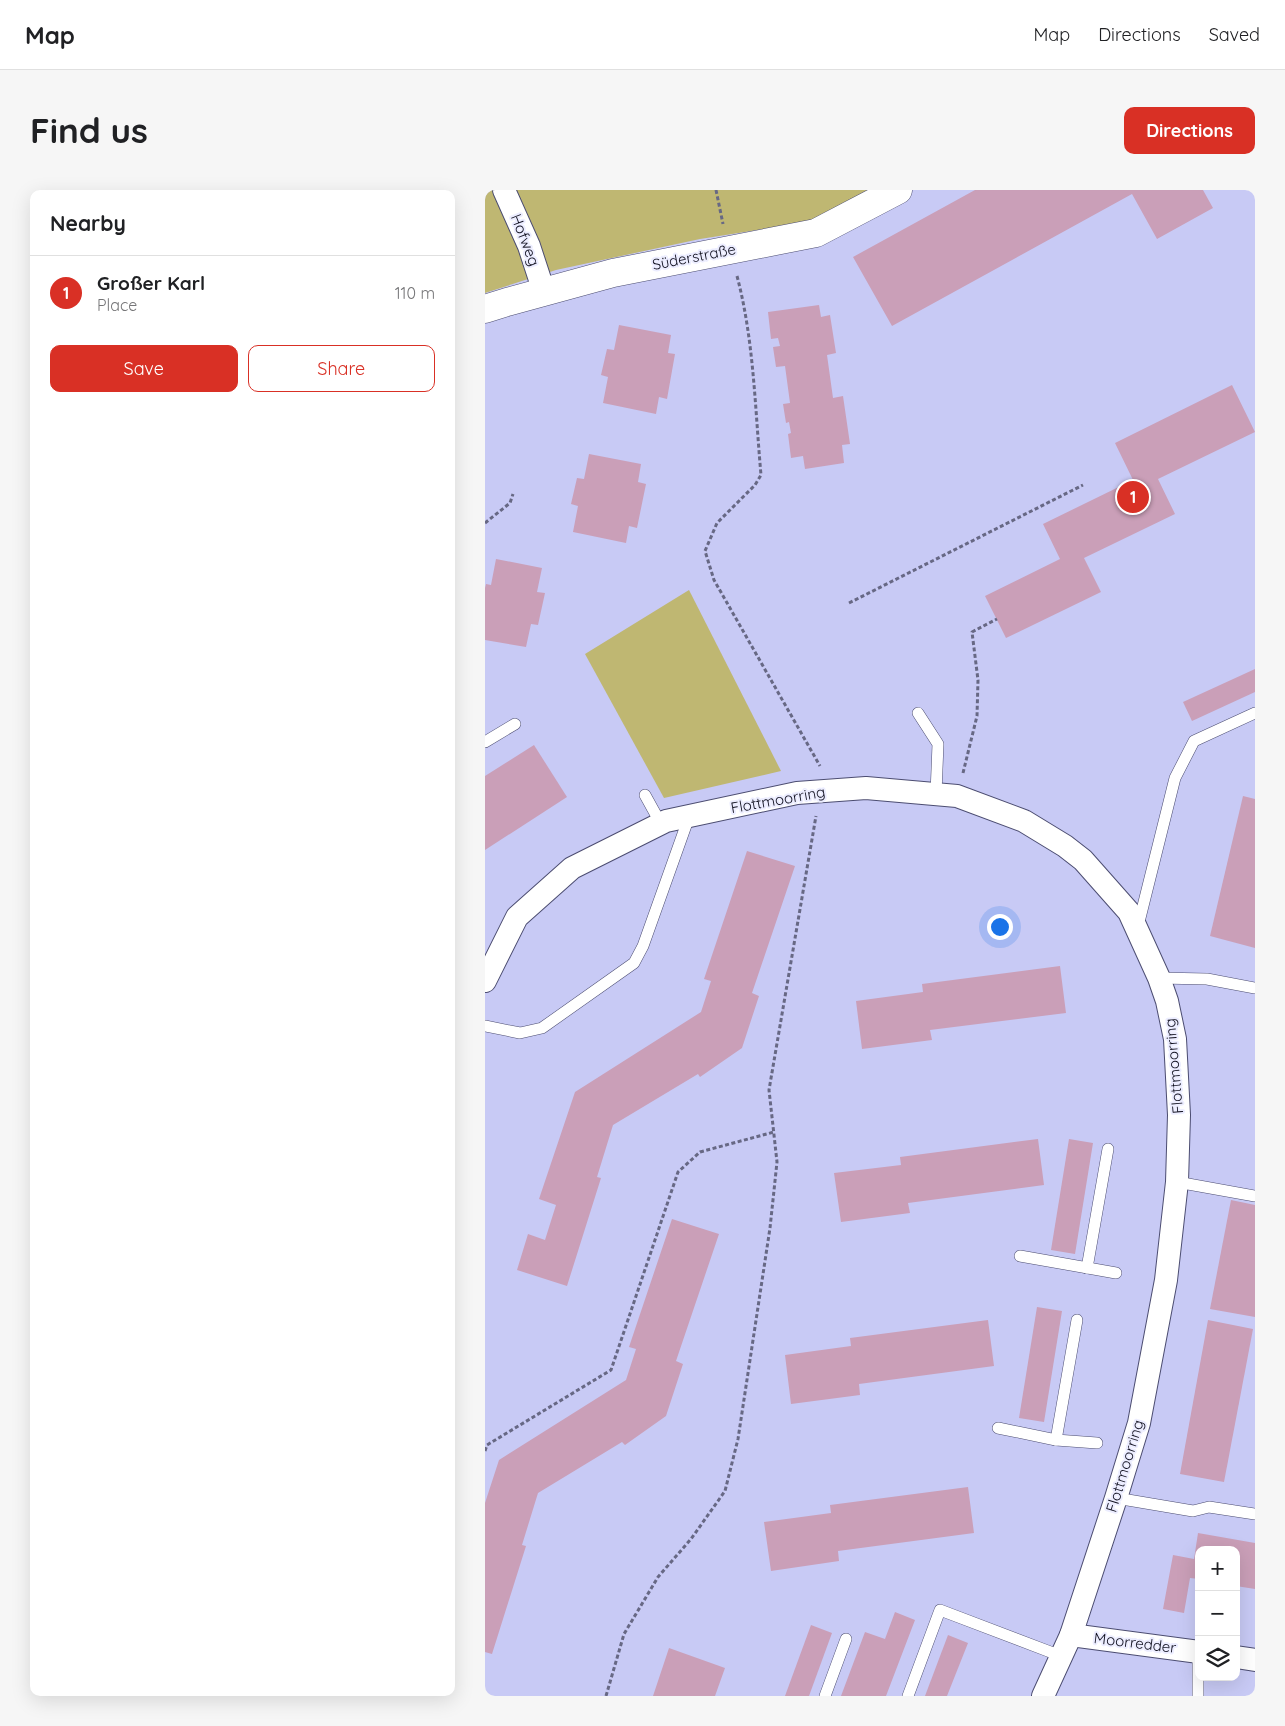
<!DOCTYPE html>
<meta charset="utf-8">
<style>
:root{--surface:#fff;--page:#f6f6f6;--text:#202124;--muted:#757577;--line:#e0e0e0;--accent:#d93025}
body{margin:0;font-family:Quicksand,sans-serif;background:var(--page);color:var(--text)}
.controls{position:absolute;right:15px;bottom:15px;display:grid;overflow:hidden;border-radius:10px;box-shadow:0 5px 20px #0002}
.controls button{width:45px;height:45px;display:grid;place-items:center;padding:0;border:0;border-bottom:1px solid var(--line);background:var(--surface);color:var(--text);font:25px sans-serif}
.you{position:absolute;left:514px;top:736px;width:18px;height:18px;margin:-12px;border:4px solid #fff;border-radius:50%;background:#1a73e8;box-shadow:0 0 0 8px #1a73e833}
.badge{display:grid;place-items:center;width:32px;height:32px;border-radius:50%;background:var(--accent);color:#fff;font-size:16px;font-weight:700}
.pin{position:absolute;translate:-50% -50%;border:2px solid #fff;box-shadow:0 1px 5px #0006}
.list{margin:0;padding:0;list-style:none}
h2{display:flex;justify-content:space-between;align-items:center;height:65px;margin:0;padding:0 20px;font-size:21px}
h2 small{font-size:16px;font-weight:400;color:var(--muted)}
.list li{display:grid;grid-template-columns:32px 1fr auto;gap:15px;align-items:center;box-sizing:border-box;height:75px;padding:0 20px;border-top:1px solid var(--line)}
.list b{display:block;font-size:19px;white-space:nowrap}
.list p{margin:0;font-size:16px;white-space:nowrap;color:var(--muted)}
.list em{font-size:16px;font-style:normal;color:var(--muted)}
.actions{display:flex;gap:10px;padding:15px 20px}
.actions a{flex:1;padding:11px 0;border:1px solid var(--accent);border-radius:10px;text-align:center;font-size:18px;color:var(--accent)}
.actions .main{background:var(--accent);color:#fff}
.icon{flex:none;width:28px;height:28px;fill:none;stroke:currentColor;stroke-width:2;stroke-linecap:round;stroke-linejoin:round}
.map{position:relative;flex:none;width:770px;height:1506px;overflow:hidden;border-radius:10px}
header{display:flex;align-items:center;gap:30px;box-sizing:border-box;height:70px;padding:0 25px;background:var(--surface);border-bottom:1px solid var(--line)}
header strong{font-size:24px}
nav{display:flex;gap:28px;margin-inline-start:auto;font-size:18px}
.intro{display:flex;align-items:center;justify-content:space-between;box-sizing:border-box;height:120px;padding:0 30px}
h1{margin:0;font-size:35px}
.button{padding:12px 22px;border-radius:10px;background:var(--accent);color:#fff;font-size:18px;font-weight:700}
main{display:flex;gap:30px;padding:0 30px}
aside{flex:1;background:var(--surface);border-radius:10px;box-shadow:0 5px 20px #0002}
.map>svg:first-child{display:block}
</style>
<header>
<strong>Map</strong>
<nav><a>Map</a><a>Directions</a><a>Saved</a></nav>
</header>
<div class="intro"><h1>Find us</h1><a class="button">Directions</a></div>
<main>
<aside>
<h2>Nearby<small></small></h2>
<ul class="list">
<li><span class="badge">1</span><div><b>Großer Karl</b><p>Place</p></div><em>110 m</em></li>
</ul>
<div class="actions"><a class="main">Save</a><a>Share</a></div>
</aside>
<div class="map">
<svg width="770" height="1506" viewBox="0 0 770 1506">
<rect width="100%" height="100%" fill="#c8caf5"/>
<g fill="#bfb772">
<path d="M0 0H391L323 32 215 49 71 80 0 103Z"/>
<path d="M204 400 296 581 179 608 100 464Z"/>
</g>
<g fill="#ca9fb8">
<path d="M490 0H718L728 18 672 49 647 4 407 136 368 67Z"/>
<path d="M334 115 336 127 345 125 351 163 342 165 348 208 358 206 365 254 357 255 359 273 320 279 318 266 306 268 303 244 306 243 304 232 301 233 298 214 305 213 300 176 291 177 288 157 295 156 293 148 286 149 283 122Z"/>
<path d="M134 135 186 145 183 163 190 164 182 209 174 207 171 224 118 213 123 187 116 185 122 159 129 160Z"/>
<path d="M747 195 770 242 673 289 690 324 599 368 616 402 521 448 500 406 575 369 558 334 648 290 630 253Z"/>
<path d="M104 264 156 274 153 292 161 294 152 338 144 336 141 353 88 342 93 316 86 314 92 288 99 289Z"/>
<path d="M11 369 57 378 52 402 60 403 53 435 46 434 41 457 0 450V398L1 394 6 395Z"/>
<path d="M770 479V502L707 531 698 512Z"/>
<path d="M49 555 82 607 0 660V586Z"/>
<path d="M758 606 770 609V758L725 746Z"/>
<path d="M262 661 310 676 267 803 274 806 257 858 215 887 213 884 128 935 112 987 116 988 82 1096 32 1080 43 1044 60 1050 71 1015 54 1009 90 902 216 822 226 791 219 789Z"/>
<path d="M575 776 581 823 445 840 447 850 377 859 371 811 438 802 437 794Z"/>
<path d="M553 949 559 995 423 1013 425 1023 356 1032 349 983 416 975 415 967Z"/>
<path d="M584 949 608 953 590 1064 566 1060Z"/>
<path d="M746 1010 770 1015V1127L725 1119Z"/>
<path d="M187 1029 234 1044 191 1171 198 1174 181 1226 140 1255 137 1252 53 1303 37 1355 41 1356 7 1464 0 1462V1313L14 1270 141 1190 151 1159 144 1157Z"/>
<path d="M552 1117 577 1121 559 1232 534 1228Z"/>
<path d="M503 1130 509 1176 374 1194 375 1205 306 1214 300 1165 366 1156 365 1148Z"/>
<path d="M723 1130 768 1139 739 1292 695 1284Z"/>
<path d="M483 1297 489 1343 353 1361 354 1371 286 1381 279 1332 346 1323 345 1315Z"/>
<path d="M713 1343 770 1353V1399L751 1396V1360H714V1389L705 1388 699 1423 678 1419 688 1365 709 1369Z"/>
<path d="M410 1422 430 1430 401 1506H356L380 1442 400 1449Z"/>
<path d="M326 1435 347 1443 324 1506H300Z"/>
<path d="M463 1445 483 1453 462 1506H440Z"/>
<path d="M184 1458 240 1478 230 1506H168Z"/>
</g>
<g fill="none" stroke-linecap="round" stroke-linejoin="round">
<g stroke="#4c4d71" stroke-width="12">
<g id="service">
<path d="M433 523 453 554 451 604"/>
<path d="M0 552 30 534"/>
<path d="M160 605 176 634"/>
<path d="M653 736 690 588 709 551 770 523"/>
<path d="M674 788 722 789 770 798"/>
<path d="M0 836 35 843 57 838 149 773 158 756 204 627"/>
<path d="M692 992 770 1006"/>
<path d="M535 1066 631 1083"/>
<path d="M602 1078 623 959"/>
<path d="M513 1238 571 1250 612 1253"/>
<path d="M571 1250 592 1130"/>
<path d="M631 1308 708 1321 724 1317 770 1324"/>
<path d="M340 1506 361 1449"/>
<path d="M423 1506 455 1420 576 1466"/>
<path d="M713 1506V1462"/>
</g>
</g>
<g stroke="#4c4d71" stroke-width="24">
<g id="minor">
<path d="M19 0 44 56 59 102"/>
<path d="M0 791 32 727 87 678 181 631 312 603 381 598 472 606 539 631 580 656 598 670 644 722 674 788 682 811 690 849 694 925 692 992 681 1090 654 1233 631 1308 586 1445 558 1506"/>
<path d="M586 1445 714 1462"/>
<path d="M751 1467 770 1470"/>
</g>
</g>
<g stroke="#4c4d71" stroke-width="29">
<path id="tertiary" d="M0 119 22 112 128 83 331 43 413 0"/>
</g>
<g stroke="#676884" stroke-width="3" stroke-dasharray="4 2.5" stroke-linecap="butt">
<path d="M231 0 238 34"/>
<path d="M252 86C269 150 270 219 276 285L270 295 232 333 220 361 229 390 335 576"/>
<path d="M0 333 25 313 28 304"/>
<path d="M364 413 598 295"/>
<path d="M478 583 492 526 493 490 487 442 512 429"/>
<path d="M0 1261 2 1255 126 1180 193 982 215 962 289 942"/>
<path d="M121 1506 139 1444 173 1387 206 1349 240 1301 253 1249 285 1038 292 972 284 900 331 626"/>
</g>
<use href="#service" stroke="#fff" stroke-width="11"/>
<use href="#minor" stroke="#fff" stroke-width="22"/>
<use href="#tertiary" stroke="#fff" stroke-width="28"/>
</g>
<g text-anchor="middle" stroke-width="4" stroke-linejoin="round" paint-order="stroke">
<g font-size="15" fill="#0e0e1d" stroke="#ecedff">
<text transform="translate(40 50) rotate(69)" y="5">Hofweg</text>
<text transform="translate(209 67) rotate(-11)" y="5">Süderstraße</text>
<text transform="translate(293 610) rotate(-10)" y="5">Flottmoorring</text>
<text transform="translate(689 876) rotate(-95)" y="5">Flottmoorring</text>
<text transform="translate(640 1276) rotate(-73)" y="5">Flottmoorring</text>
<text transform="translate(650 1453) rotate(7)" y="5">Moorredder</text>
</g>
</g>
</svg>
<div class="controls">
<button>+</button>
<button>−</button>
<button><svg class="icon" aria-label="layers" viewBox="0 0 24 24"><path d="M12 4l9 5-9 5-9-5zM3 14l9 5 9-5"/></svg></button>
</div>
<div class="you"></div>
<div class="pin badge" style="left:648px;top:307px">1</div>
</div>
</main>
